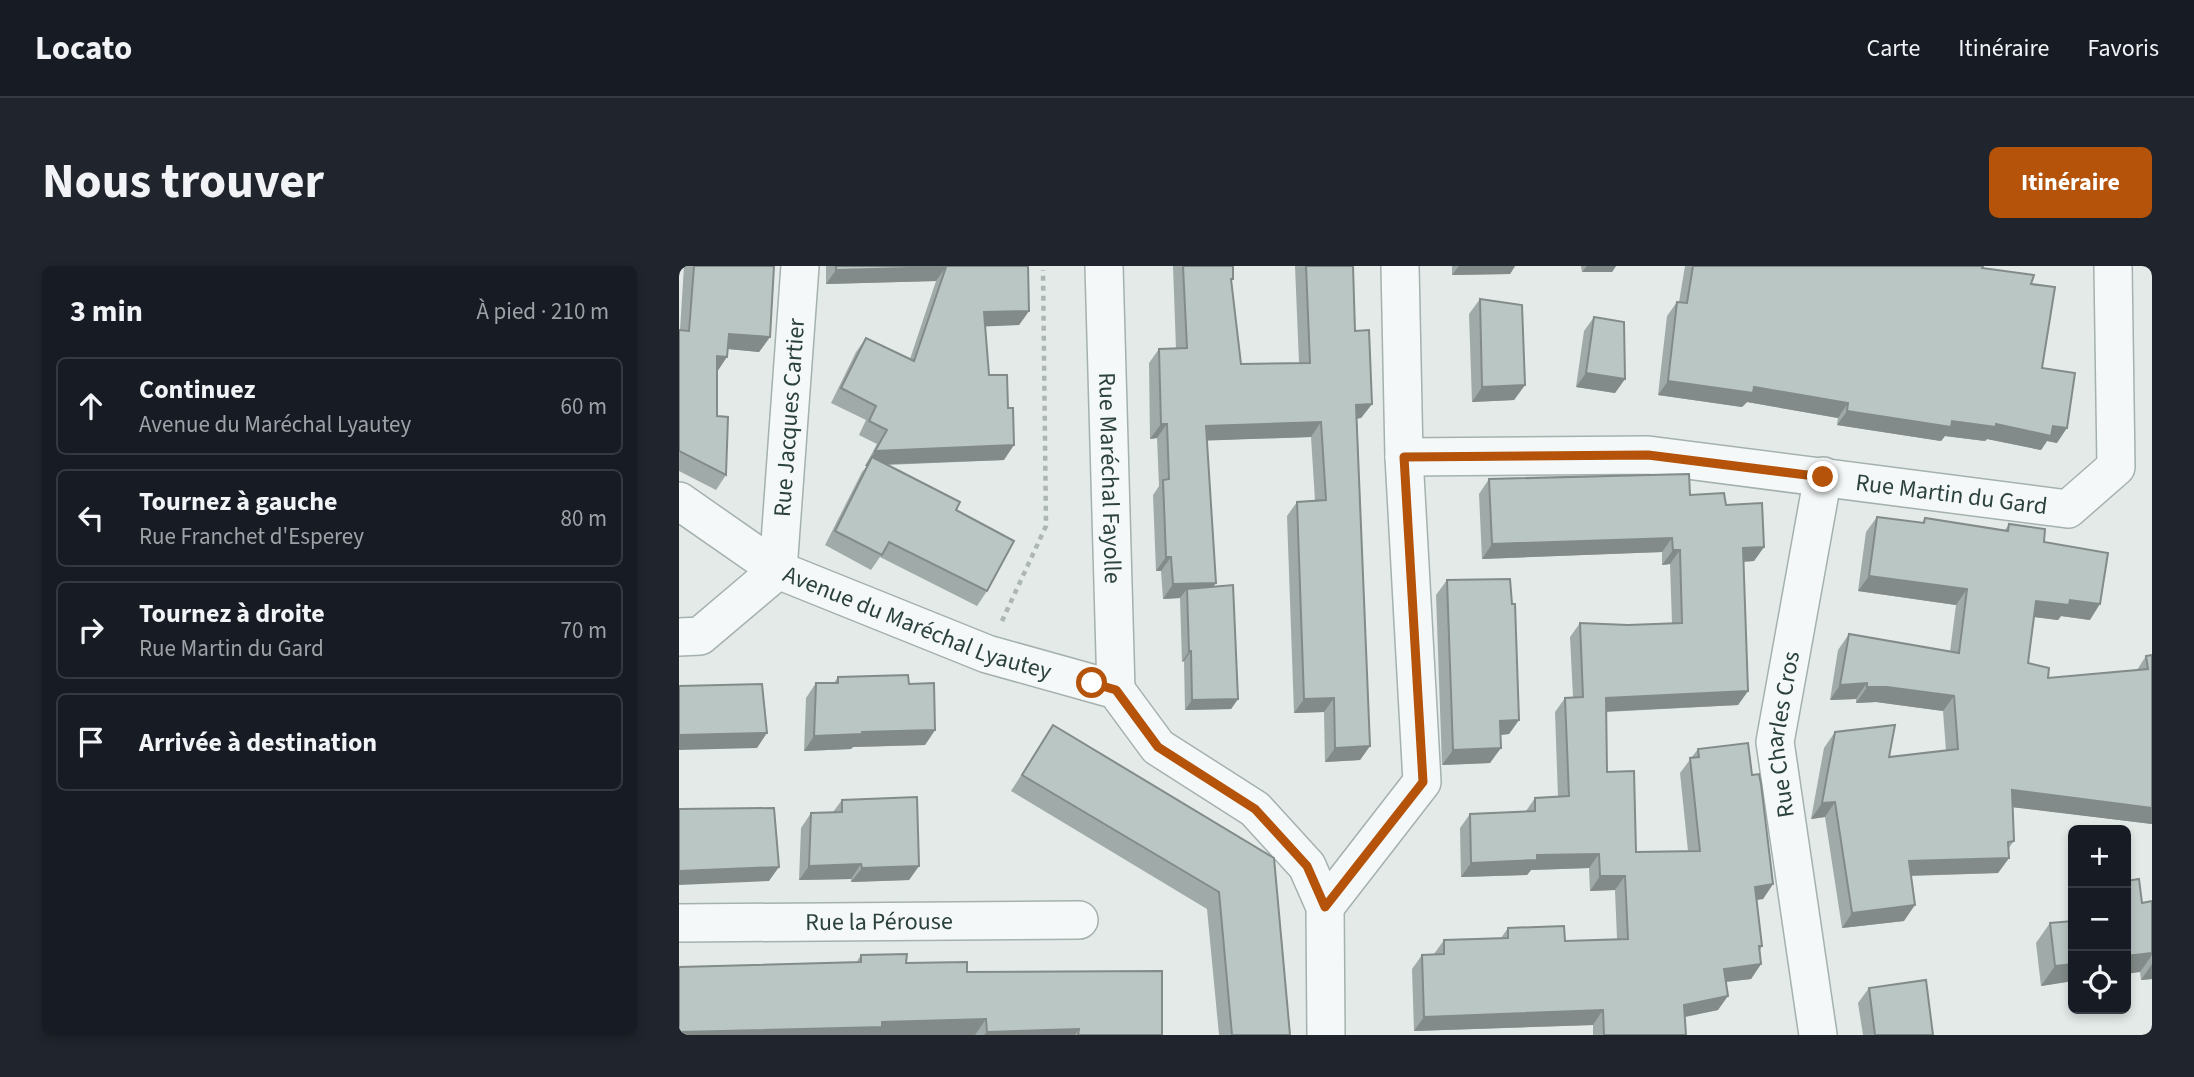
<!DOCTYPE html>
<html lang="fr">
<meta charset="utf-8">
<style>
:root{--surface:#171b24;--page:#20242c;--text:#f1f3f6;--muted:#9ea1a6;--line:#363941;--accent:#b45309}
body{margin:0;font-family:"Source Sans 3",sans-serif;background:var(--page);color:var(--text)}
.controls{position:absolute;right:21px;bottom:21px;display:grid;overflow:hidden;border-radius:10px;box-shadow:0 4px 10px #0003}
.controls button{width:63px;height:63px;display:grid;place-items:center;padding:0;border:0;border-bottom:2px solid var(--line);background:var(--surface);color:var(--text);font:35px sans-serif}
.stop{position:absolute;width:21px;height:21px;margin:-16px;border:5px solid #b45309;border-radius:50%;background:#fff}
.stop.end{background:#b45309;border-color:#fff;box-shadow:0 2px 7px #0008}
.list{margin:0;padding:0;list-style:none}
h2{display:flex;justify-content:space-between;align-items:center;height:91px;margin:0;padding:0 28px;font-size:30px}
h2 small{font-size:23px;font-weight:400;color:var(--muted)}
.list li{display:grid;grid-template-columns:46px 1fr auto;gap:21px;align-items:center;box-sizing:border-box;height:98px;margin:0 14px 14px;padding:0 14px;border:2px solid var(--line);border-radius:10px}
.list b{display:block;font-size:26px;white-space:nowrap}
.list p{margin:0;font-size:23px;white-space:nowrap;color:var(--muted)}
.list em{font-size:23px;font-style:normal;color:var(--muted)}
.icon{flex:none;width:38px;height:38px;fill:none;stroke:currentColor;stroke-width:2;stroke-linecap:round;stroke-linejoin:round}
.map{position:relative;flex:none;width:1473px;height:769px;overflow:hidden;border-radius:10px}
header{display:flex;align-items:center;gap:42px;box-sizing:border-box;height:98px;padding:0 35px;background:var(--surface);border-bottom:2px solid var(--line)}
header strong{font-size:33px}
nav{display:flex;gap:38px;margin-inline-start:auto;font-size:24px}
.intro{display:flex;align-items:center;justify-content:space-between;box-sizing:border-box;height:168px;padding:0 42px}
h1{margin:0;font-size:49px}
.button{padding:18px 32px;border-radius:10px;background:var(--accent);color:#fff;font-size:24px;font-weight:700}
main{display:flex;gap:42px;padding:0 42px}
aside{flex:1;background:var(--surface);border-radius:10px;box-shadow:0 4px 10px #0003}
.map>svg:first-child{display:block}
</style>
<header>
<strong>Locato</strong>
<nav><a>Carte</a><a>Itinéraire</a><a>Favoris</a></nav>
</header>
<div class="intro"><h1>Nous trouver</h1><a class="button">Itinéraire</a></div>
<main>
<aside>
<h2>3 min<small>À pied · 210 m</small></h2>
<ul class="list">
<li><svg class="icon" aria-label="ahead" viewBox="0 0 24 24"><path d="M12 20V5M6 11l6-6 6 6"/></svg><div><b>Continuez</b><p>Avenue du Maréchal Lyautey</p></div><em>60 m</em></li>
<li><svg class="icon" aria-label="left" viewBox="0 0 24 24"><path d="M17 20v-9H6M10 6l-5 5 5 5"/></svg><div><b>Tournez à gauche</b><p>Rue Franchet d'Esperey</p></div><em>80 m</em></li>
<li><svg class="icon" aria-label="right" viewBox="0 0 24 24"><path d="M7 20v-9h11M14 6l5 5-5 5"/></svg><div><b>Tournez à droite</b><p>Rue Martin du Gard</p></div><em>70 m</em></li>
<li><svg class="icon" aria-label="arrive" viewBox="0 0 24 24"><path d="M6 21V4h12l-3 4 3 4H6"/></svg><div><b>Arrivée à destination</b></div></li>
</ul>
</aside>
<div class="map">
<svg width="1473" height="769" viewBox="0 0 1473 769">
<rect width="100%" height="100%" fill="#e3eae8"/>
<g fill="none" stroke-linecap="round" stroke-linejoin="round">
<g stroke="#a4b1ae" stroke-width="40">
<g id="street">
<path id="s1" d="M425 0 437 424"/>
<path id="s2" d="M725 191 969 189 1389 243 1437 201 1434 0"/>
<path id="s3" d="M0 235 99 304 308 388 437 424 479 481 576 543 628 600 646 641 647 769"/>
<path id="s4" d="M0 371 21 370 99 304 121 0"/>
<path d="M646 641 743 516 725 191 721 0"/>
<path id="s5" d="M0 657 400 654"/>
<path id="s6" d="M1139 769 1096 476 1144 210"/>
</g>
</g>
<path stroke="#acb6b5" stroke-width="4.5" stroke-dasharray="5 5" stroke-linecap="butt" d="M323 355 367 260 364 4"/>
<use href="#street" stroke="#f5f8f8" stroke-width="37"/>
</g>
<g fill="#a0aaa9">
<path d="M5 0H95L91 71 80 86 49 83 38 105V150L47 209 37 224 0 205V64H1Z"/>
<path d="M147 0H349L350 45 340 59 306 60 310 109 325 194 208 199 277 244 308 325 298 340 201 291 192 304 146 279 183 206 188 200H186L198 178 180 169 187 154 152 137 177 86 187 72 231 93 257 15 147 18Z"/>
<path d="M494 0H554V13L552 16 562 98 620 97 616 0H674L676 65 693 138 682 152 678 153 691 480 681 494 646 496 645 446 615 447 608 250 618 236 636 235 632 171 528 174 534 321 559 433 552 443 506 444 505 395 503 396 501 332 484 333 482 305H477L474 229 480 220 478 172 471 173 470 97 480 83H497Z"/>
<path d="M773 0H836L831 8 773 9Z"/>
<path d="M902 0H937L933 6H903Z"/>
<path d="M1006 0H1304L1303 2 1352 18 1363 102 1378 177 1368 175 1362 184 1308 173 1306 175 1266 170 1262 175 1158 159 1159 152 1068 136 1063 141 979 129 988 50 998 36H1000Z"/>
<path d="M801 33 846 119 835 134 793 136 790 48Z"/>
<path d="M915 51 946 113 936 127 897 121 905 65Z"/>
<path d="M810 213 1011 229 1047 239 1085 281 1075 295 1064 296 1069 425 1059 439 927 446 928 506 957 586 1009 585 1001 507 1019 483 1073 509 1094 618 1084 633 1078 634 1083 680 1081 684 1082 698 1072 713 1047 716 1039 744 1006 751 1007 769H914V759L735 765 733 703 743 689 755 688 765 674 822 672 829 662 886 675 938 673 936 624 911 625 910 602 852 604 848 609 782 611 781 562 791 548 847 545 856 532 879 531 876 446 886 432 894 431 891 371 901 357 949 359 993 357 991 298 983 299V286L803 293 800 228Z"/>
<path d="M1198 251 1243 257 1246 252 1326 264 1330 258 1365 276 1411 354 1382 350 1379 354 1355 351 1349 397 1369 412 1458 404 1467 390 1473 389V558L1334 541 1335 575 1329 583 1330 592 1319 607 1232 610 1225 655 1163 662 1146 551 1132 553 1145 482 1156 466 1210 491 1267 485 1264 445 1197 436 1177 437V433L1151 434 1159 384 1170 368 1271 386 1277 339 1179 325 1187 266Z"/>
<path d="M768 314 840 454 830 468 821 469 811 497 763 499 757 329Z"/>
<path d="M159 411 230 418 256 464 246 479 174 481 172 483 125 485 127 432 137 417H155Z"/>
<path d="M374 459 595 592 611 769H540L528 643 332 525Z"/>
<path d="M163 534 240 600 230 614 172 616V613L120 614 122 562 132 547 154 546Z"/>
<path d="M1394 634V715L1362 720 1357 677 1371 657 1393 655 1391 640Z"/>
<path d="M1473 635V713L1462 714 1461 706 1463 637Z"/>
<path d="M182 689 288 706 483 769H0L177 697Z"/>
<path d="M1190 722 1254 769H1184L1179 737Z"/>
</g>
<g fill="#828b89">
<path d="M780 0H836L831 8 773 9Z"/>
<path d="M908 0H937L933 6H903Z"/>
<path d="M267 1 257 15 147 18 157 4Z"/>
<path d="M350 45 340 59 295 61 305 46Z"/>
<path d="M50 68 91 71 80 86 39 82Z"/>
<path d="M38 90 48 91 38 106Z"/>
<path d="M907 107 946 113 936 127 897 121Z"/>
<path d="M989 115 1075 121 1169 137 1159 152 1068 136 1063 141 979 129Z"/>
<path d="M846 119 835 134 793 136 803 121Z"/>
<path d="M693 138 682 152 667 153 677 139Z"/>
<path d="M1168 145 1273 155 1317 158 1374 160 1388 162 1378 177 1368 175 1362 184 1308 173 1306 175 1266 170 1262 175 1158 159Z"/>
<path d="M642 156 632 171 517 175 527 160Z"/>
<path d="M482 158H488L478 172 471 173Z"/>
<path d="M335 179 325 194 189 199 193 191 188 200H186L196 185Z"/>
<path d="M993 272 983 286 803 293 813 278Z"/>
<path d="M1085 281 1075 295 1054 296 1064 282Z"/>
<path d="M994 284H1001L991 298 983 299Z"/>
<path d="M487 291H492L482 305H477Z"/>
<path d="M1190 310 1288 323 1277 339 1179 325Z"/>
<path d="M537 317 527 331 508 323 501 332 484 333 494 318Z"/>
<path d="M1391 334 1421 338 1411 354 1382 350 1379 354 1346 350 1357 335Z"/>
<path d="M510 385H512L505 395 503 396Z"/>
<path d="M1188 417 1177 433 1151 434 1161 419Z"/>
<path d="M1188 421H1208L1275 430 1264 445 1197 436 1177 437Z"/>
<path d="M1069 425 1059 439 917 446 927 432Z"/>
<path d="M655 432 645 446 615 447 625 433Z"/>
<path d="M559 433 552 443 506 444 513 434Z"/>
<path d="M840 454 830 468 810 470 821 455Z"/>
<path d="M256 464 246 479 174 481 172 483 125 485 135 470 183 466Z"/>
<path d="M88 467 78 482 0 484V469Z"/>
<path d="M691 480 681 494 646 496 656 482Z"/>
<path d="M822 482 811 497 763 499 774 484Z"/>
<path d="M1333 524 1473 542V558L1323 540Z"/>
<path d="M1156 536 1146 551 1132 553 1143 537Z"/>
<path d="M920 588 910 602 852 604 848 609 782 611 792 597 858 589Z"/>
<path d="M1330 592 1319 607 1219 610 1230 595Z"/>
<path d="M182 598 172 613 120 614 130 600Z"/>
<path d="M240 600 230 614 172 616 183 602Z"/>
<path d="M100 601 90 615 0 619V605Z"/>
<path d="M921 610H946L936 624 911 625Z"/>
<path d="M1094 618 1084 633 1066 635 1076 621Z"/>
<path d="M1236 639 1225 655 1163 662 1173 647Z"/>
<path d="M1473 687V689L1461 706 1447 708V690Z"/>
<path d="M1082 698 1072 713 1035 717 1045 703Z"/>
<path d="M1394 698V715L1362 720 1376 700Z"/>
<path d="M1473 698V713L1462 714Z"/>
<path d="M1049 730 1039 744 995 753 1005 739Z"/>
<path d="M924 744 914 759 735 765 745 751Z"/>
<path d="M307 753 296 769H0V766L203 756Z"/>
<path d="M400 763 396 769H305L308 766Z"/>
</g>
<g fill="#bac6c4" stroke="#828b89" stroke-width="2">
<path d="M15 0H95L91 71 50 68 48 91 38 90V150L49 151 47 209 0 185V64L10 65Z"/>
<path d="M157 0H349L350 45 305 46 310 109H328L329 142H334L335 179 196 185 208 164 190 155 197 140 162 122 187 72 235 95 267 1 157 4Z"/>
<path d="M504 0H554V13H552L562 98 631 97 627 0H674L676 65 690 64 693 138 677 139 691 480 656 482 655 432 625 433 618 236 647 234 642 156 527 160 537 317 494 318 492 291H487L484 214 490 213 488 158H482L480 83 508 82Z"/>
<path d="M1014 0H1304L1303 2 1355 9 1352 18 1376 21 1363 102 1396 107 1388 162 1374 160 1372 170 1317 158V161L1273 155 1272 161 1168 145 1169 137 1075 121 1074 127 989 115 998 36 1008 37Z"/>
<path d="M801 33 843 39 846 119 803 121Z"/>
<path d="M915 51 945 56 946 113 907 107Z"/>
<path d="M193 191 281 236 277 244 335 275 308 325 210 276 203 289 156 265Z"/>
<path d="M1010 208 1011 229 1045 227 1047 239 1083 237 1085 281 1064 282 1069 425 927 432 928 506 955 505 957 586 1021 585 1011 492 1020 491 1019 483 1069 477 1073 509 1080 508 1082 518 1094 618 1076 621 1083 680H1080L1082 698 1045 703 1049 730 1005 739 1007 769H925L924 744 745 751 743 689 765 688V674L829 672V662L885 660 886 675 949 673 946 610H921L920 588 858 589V594L792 597 791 548 856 545V532L890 530 886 432 904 431 901 357 949 359 1003 357 1001 284H994L993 272 813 278 810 213Z"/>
<path d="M1198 251 1245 257 1246 252 1329 265 1330 258 1366 263 1365 276 1429 287 1421 338 1391 334 1390 339 1357 335 1349 397 1370 402 1369 412 1469 403 1467 390 1473 389V542L1333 524 1335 575 1329 576 1330 592 1230 595 1236 639 1173 647 1156 536 1143 537 1156 466 1216 459 1210 491 1279 483 1275 430 1208 421H1188V417L1161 419 1170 368 1280 387 1288 323 1190 310Z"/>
<path d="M831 313 833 338H836L840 454 821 455 822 482 774 484 768 314Z"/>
<path d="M554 319 559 433 513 434 512 385H510L508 323Z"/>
<path d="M229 409 230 418 255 417 256 464 183 466V468L135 470 137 417H159V411Z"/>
<path d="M83 418 88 467 0 469V420Z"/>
<path d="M374 459 595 592 611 769H553L540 626 343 509Z"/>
<path d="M238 531 240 600 183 602 182 598 130 600 132 547 163 546V534Z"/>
<path d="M95 542 100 601 0 605V543Z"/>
<path d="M1460 613 1463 637 1473 635V687L1447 690V615Z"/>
<path d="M1394 655V698L1376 700 1371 657Z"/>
<path d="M228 688 227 697 288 696V706L483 705V769H399L400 763 308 766 307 753 203 756V761L0 766V701L182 696V689Z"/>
<path d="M1247 714 1254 769H1196L1190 722Z"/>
</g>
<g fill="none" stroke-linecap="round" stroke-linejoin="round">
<path stroke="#b45309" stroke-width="9" d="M413 417 437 424 479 481 576 543 628 600 646 641 744 516 725 191 969 189 1144 211"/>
</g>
<g text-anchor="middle" stroke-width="6" stroke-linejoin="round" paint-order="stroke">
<g font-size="24" fill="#2b413d" stroke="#f2f7f6">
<text dy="8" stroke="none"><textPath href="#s4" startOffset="276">Rue Jacques Cartier</textPath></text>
<text dy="8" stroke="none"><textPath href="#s1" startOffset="212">Rue Maréchal Fayolle</textPath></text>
<text dy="8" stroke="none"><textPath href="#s2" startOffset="550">Rue Martin du Gard</textPath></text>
<text dy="8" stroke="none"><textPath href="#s3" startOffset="270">Avenue du Maréchal Lyautey</textPath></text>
<text dy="8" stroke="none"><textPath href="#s6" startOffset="304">Rue Charles Cros</textPath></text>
<text dy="8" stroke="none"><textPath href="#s5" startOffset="200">Rue la Pérouse</textPath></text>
</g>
</g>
</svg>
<div class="controls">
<button>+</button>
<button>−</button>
<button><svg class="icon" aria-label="locate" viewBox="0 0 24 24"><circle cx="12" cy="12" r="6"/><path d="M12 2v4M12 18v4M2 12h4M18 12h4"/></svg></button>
</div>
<div class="stop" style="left:413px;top:417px"></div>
<div class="stop end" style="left:1144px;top:211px"></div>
</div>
</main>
